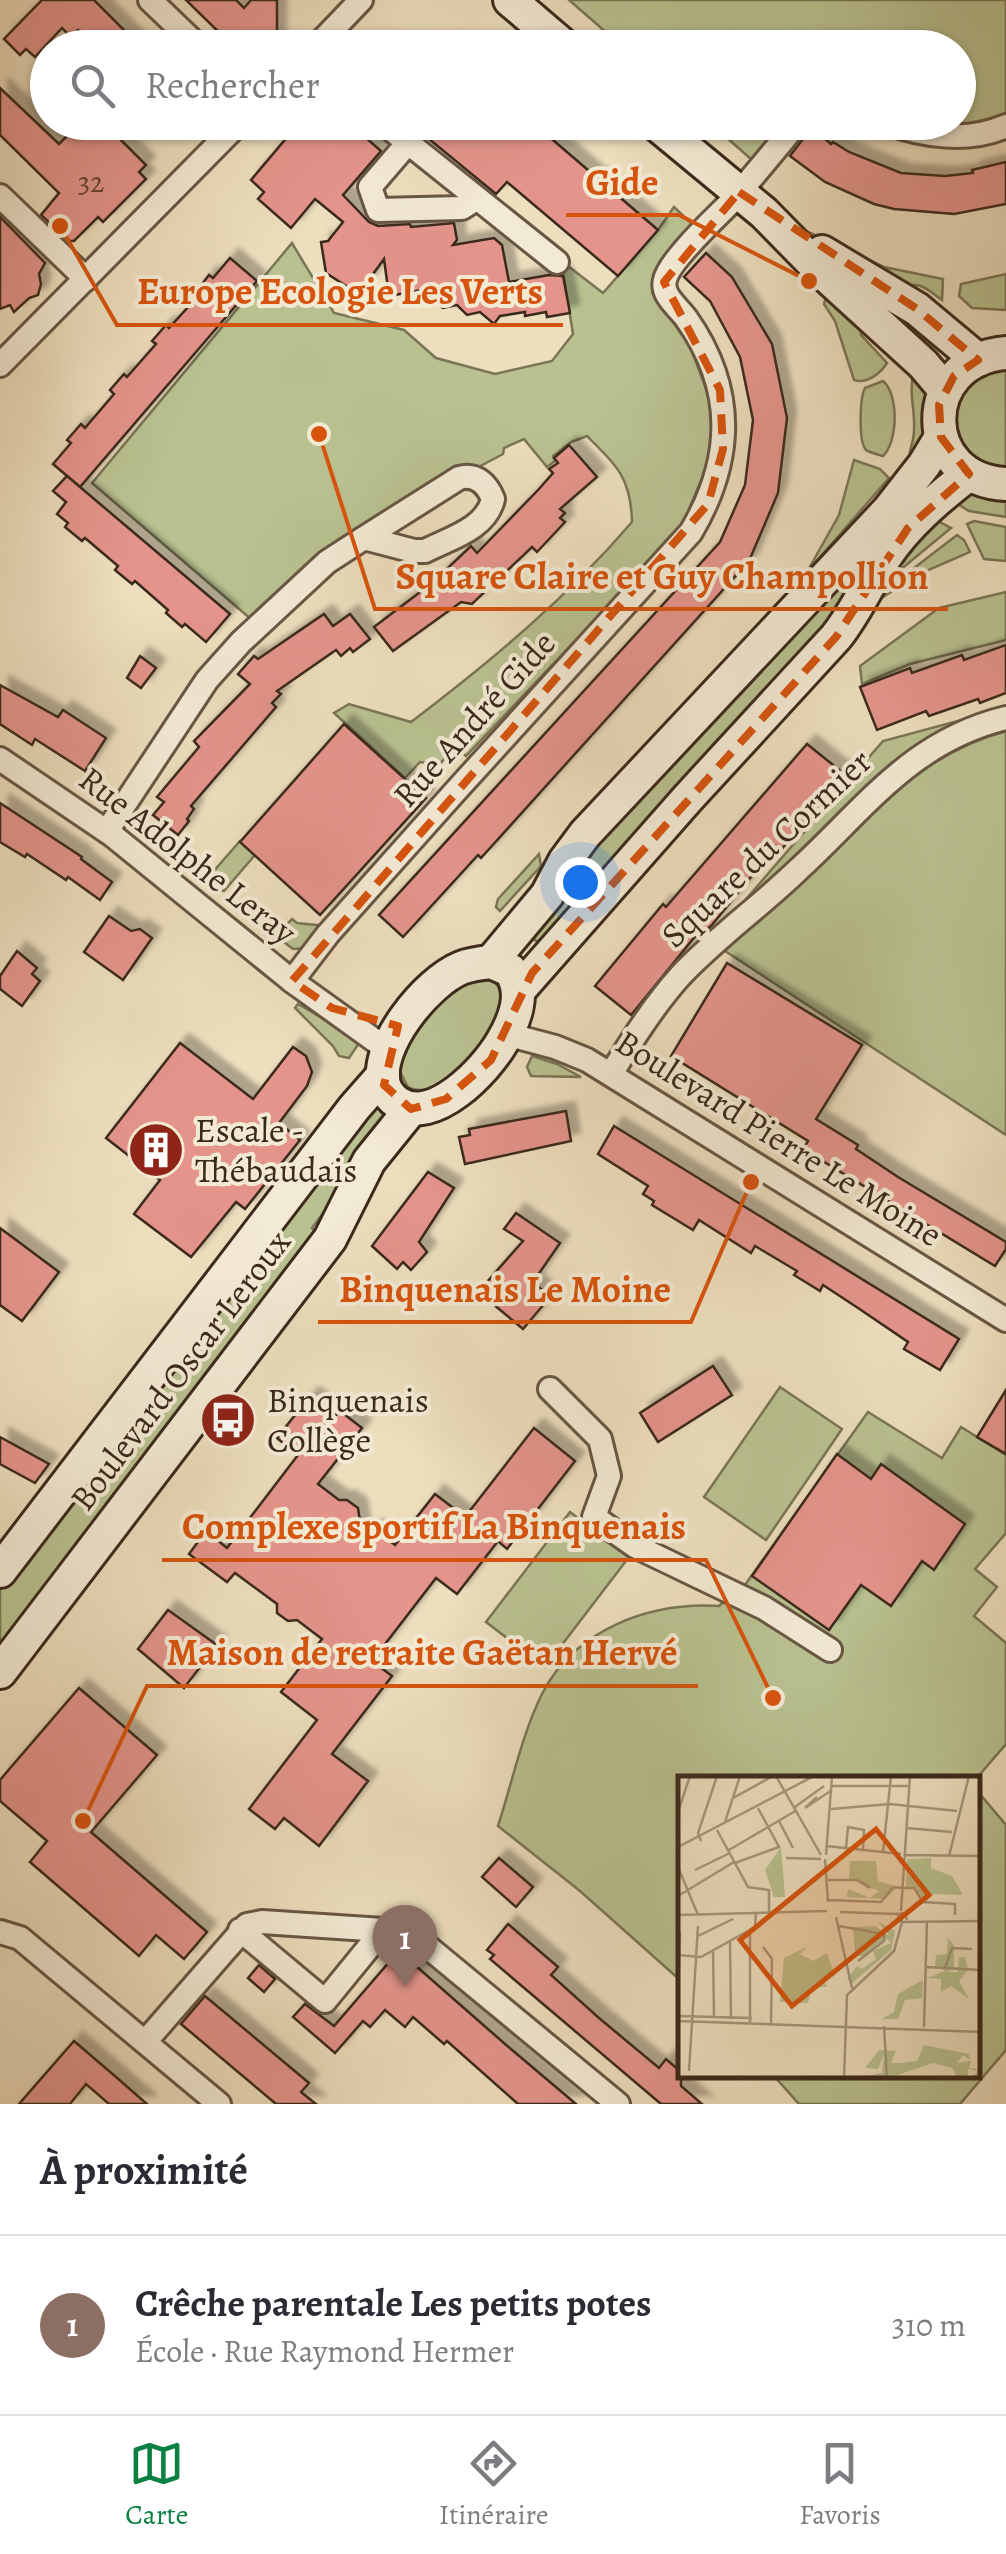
<!DOCTYPE html>
<html lang="fr">
<meta charset="utf-8">
<style>
:root{--surface:#fff;--page:#f2f2f3;--text:#2b2b33;--muted:#7c7c81;--line:#e1e1e2;--accent:#0b8043}
body{margin:0;font-family:Alegreya,serif;background:var(--page);color:var(--text)}
.you{position:absolute;left:580px;top:882px;width:35px;height:35px;margin:-25px;border:8px solid #fff;border-radius:50%;background:#1a73e8;box-shadow:0 0 0 15px #1a73e833}
.badge{display:grid;place-items:center;width:65px;height:65px;border-radius:50%;background:var(--accent);color:#fff;font-size:32px;font-weight:700}
.pin{position:absolute;translate:-50% -82px;filter:drop-shadow(0 2px 5px #0008)}
.pin::after{content:'';position:absolute;top:52px;width:35px;height:30px;background:inherit;clip-path:polygon(0 0,100% 0,50% 100%)}
.list{margin:0;padding:0;list-style:none}
h2{display:flex;justify-content:space-between;align-items:center;height:130px;margin:0;padding:0 40px;font-size:42px}
h2 small{font-size:32px;font-weight:400;color:var(--muted)}
.list li{display:grid;grid-template-columns:65px 1fr auto;gap:30px;align-items:center;box-sizing:border-box;height:180px;padding:0 40px;border-top:2px solid var(--line)}
.list b{display:block;font-size:38px;white-space:nowrap}
.list p{margin:0;font-size:32px;white-space:nowrap;color:var(--muted)}
.list em{font-size:32px;font-style:normal;color:var(--muted)}
.icon{flex:none;width:55px;height:55px;fill:none;stroke:currentColor;stroke-width:2;stroke-linecap:round;stroke-linejoin:round}
.map{position:relative;flex:none;width:1006px;height:2104px;overflow:hidden}
.search{position:absolute;background:var(--surface);box-shadow:0 2px 8px #0004;left:30px;right:30px;top:30px;height:110px;display:flex;align-items:center;gap:25px;box-sizing:border-box;padding:0 35px;border-radius:55px;color:var(--muted);font-size:38px}
.sheet{height:310px;background:var(--surface)}
nav{display:flex;justify-content:space-around;align-items:center;box-sizing:border-box;height:140px;border-top:2px solid var(--line);background:var(--surface);font-size:28px;color:var(--muted)}
nav a{display:grid;justify-items:center;gap:5px}
nav .on{color:var(--accent)}
.map>svg:first-child{display:block}
</style>
<div class="map">
<svg width="1006" height="2104" viewBox="0 0 1006 2104">
<defs>
<filter id="shadow"><feDropShadow dx="9" dy="-9" stdDeviation="2.5" flood-color="#0004"/></filter>
</defs>
<rect width="100%" height="100%" fill="#eddebd"/>
<filter id="stains"><feTurbulence type="fractalNoise" baseFrequency=".002" numOctaves="4"/><feColorMatrix values="0 0 0 0 .2 0 0 0 0 .09 0 0 0 0 .02 0 0 0 .5 -.17"/></filter>
<radialGradient id="worn" r=".72"><stop offset=".6" stop-color="#630" stop-opacity="0"/><stop offset="1" stop-color="#630" stop-opacity=".3"/></radialGradient>
<g fill="#b9c190" stroke="#7a7556" stroke-width="2.5">
<path d="M569 0H1006V115L965 124 952 123 958 122V48L623 47Z"/>
<path d="M710 123H786L752 160Z"/>
<path d="M674 207 698 230 658 273 652 292 690 346 710 399 713 443 702 478 681 529 466 756 455 747 439 765 420 762 405 778 334 713 349 704 411 722C491 661 567 598 632 522 631 478 617 466 587 436L571 442 553 456 555 461 547 467 524 439 504 448 503 454 360 530 310 562 252 620 92 483 292 243 334 313 404 330 436 358 495 374 552 361 573 334 563 272 568 266 603 293 658 230Z"/>
<path d="M806 231 884 267 943 279 942 300C928 290 918 278 902 290Z"/>
<path d="M1006 274V310L972 308 959 296 961 284Z"/>
<path d="M827 293 860 322 861 335 887 363C880 374 867 384 854 380L835 321 824 304Z"/>
<path d="M1006 363V470L978 465 951 434 961 380Z"/>
<path d="M914 372C941 413 932 424 910 463 908 453 911 449 913 439 918 417 907 394 914 372Z"/>
<path d="M883 381C899 394 898 442 883 456 880 455 868 452 866 450 858 441 860 397 865 388Z"/>
<path d="M854 460 880 469 889 478 807 572 839 515Z"/>
<path d="M969 491 1006 493V517L969 511 953 501Z"/>
<path d="M899 512 850 603 545 948 525 932 587 863 594 842Z"/>
<path d="M932 518 951 528 883 584Z"/>
<path d="M974 521 1006 527V561L984 559 967 524Z"/>
<path d="M957 535 964 540 970 552 919 574 880 599 892 585Z"/>
<path d="M1006 592V640L910 664 862 684 860 666 939 608Z"/>
<path d="M1006 708V1135L725 951 721 928 883 741Z"/>
<path d="M240 841 255 855 224 891 218 890 205 881Z"/>
<path d="M539 854 541 866 500 911 496 907 498 899Z"/>
<path d="M292 919 297 923 327 926 307 948 293 949 276 936Z"/>
<path d="M491 978C530 1010 447 1108 408 1087L398 1068 409 1029 463 981Z"/>
<path d="M298 1004 361 1040 349 1058 339 1056 333 1046 295 1008Z"/>
<path d="M532 1056 557 1064 581 1077 531 1076 527 1067Z"/>
<path d="M373 1100 395 1116 312 1228 323 1237 308 1257 298 1252 271 1298 0 1651V1581Z"/>
<path d="M780 1387 842 1429 766 1540 704 1497Z"/>
<path d="M868 1412 942 1458 961 1427 1006 1455V1533L975 1569 997 1587 974 1616 1006 1643V1744L976 1779H681V1981L580 1891 498 1826C512 1783 522 1734 542 1694 575 1629 650 1602 719 1606L730 1596 738 1582 745 1585Z"/>
<path d="M570 1512 629 1557 545 1667 486 1622Z"/>
<path d="M979 1793 1006 1825V2050L960 2104H799L775 2077 978 2076Z"/>
</g>
<g fill="#e4948b" stroke="#3b291b" stroke-width="2.5" filter="url(#shadow)">
<path d="M42 0H94L142 48H97L78 30 71 37 62 28 35 57 26 49 20 55 4 39Z"/>
<path d="M186 0H236L244 8 251 0H277V42L272 48H235Z"/>
<path d="M0 88 59 144 81 122H103L146 165 139 172 146 179 103 222 98 217 74 241H69L41 215 59 193 0 135Z"/>
<path d="M300 122H348L381 151 343 195 369 222 378 226 410 224 411 227 454 223 457 240 453 245 494 238 502 245 509 282 549 275 563 276 570 313 547 317 546 312 525 316V312L500 316 494 324 480 312 467 315 457 305 443 308 435 302 433 288 389 296 384 259 349 307 346 286 326 273 321 242 328 241 343 222 315 199 291 228 258 199 264 192 251 180Z"/>
<path d="M443 122H505L520 135 532 122 658 230 618 276 507 182 496 194 429 139Z"/>
<path d="M812 127 831 144 833 142 849 152 901 173 945 176 973 173 972 170 1006 162V204L954 214 894 209 874 204 825 182 790 156Z"/>
<path d="M0 217 45 263 39 274 41 284 38 295 29 298 14 312 10 305 0 309Z"/>
<path d="M706 253 732 277 772 344 787 418 778 493 749 561 481 858 478 855 403 937 379 915 720 542 745 485 753 420 740 357 710 301 684 277Z"/>
<path d="M230 258 257 281 80 487 53 464 71 443 67 440 81 424 85 428 114 394 110 390 124 374 127 377 156 344 152 341 166 325 169 328 199 295 196 292 209 275 213 278Z"/>
<path d="M569 445 597 477 560 509 565 513 560 518 565 522 537 552 532 547 472 604 461 602 393 651 374 627 432 583 471 546 477 553 539 489 553 473 549 469 558 463 554 458Z"/>
<path d="M67 476 230 614 206 642 185 624 182 627 166 613 168 610 135 581 132 584 115 570 118 566 85 538 82 541 65 527 68 523 57 514 66 502 53 491Z"/>
<path d="M324 614 333 626 350 614 370 639 353 652 350 648 341 656 336 650 277 691 281 694 272 703 276 707 191 806 194 809 187 819 189 821 178 835 153 815 164 802 157 797 199 747 194 741 250 684 238 674 254 656 258 659Z"/>
<path d="M1006 645V693L980 703 978 699 929 716 926 711 877 730 860 687 910 668 912 673 962 655 964 660Z"/>
<path d="M140 656 156 668 141 688 127 678Z"/>
<path d="M0 685 58 717 63 710 106 738 85 771 35 739 32 745 0 724Z"/>
<path d="M344 724 426 798 320 915 240 842Z"/>
<path d="M807 744 843 773 781 850 776 846 712 925 701 935 698 933 631 1015 595 986 663 904 666 907Z"/>
<path d="M0 803 82 857 81 859 112 882 100 900 68 877 66 880 27 854 25 857 0 842Z"/>
<path d="M109 916 131 931 140 929 152 938 123 980 84 952Z"/>
<path d="M17 951 37 968 32 974 40 981 22 1006 0 989V976Z"/>
<path d="M727 963 862 1045 816 1119 858 1145 856 1149 898 1177 1006 1242V1249L995 1266 803 1149 808 1141 671 1056Z"/>
<path d="M180 1043 253 1099 293 1047 306 1056 312 1072 307 1086 279 1123 300 1140 245 1209 236 1202 191 1257 134 1214 160 1180 106 1138Z"/>
<path d="M566 1111 571 1141 465 1164 459 1137 470 1135 469 1129Z"/>
<path d="M614 1126 959 1339 940 1370 904 1349 908 1342 858 1308 823 1285 820 1291 794 1275 797 1271 755 1246 751 1253 699 1220 693 1230 652 1205 654 1201 643 1194 648 1186 598 1154Z"/>
<path d="M428 1172 454 1188 419 1242 427 1252 411 1270 403 1262 397 1269 372 1246Z"/>
<path d="M516 1213 560 1243 533 1282 550 1297 523 1329 493 1304 501 1295 486 1283 523 1241 504 1229Z"/>
<path d="M0 1228 59 1272 22 1321 0 1305Z"/>
<path d="M713 1366 732 1395 658 1442 640 1413Z"/>
<path d="M1006 1390V1454L977 1437Z"/>
<path d="M310 1396 336 1415 340 1411 362 1428 318 1484 339 1500H347L358 1508 362 1533 375 1529 395 1545 435 1494 465 1517 534 1428 575 1461 507 1549 498 1541 457 1594 436 1578 372 1661 392 1676 332 1754 368 1781 319 1846 284 1818 275 1829 249 1809 317 1720 281 1692 322 1639 297 1620 288 1621 277 1613V1604L235 1573 227 1582 189 1554 206 1531 227 1548 298 1455 277 1438Z"/>
<path d="M0 1437 49 1464 35 1483 0 1464Z"/>
<path d="M837 1454 871 1479 881 1464 965 1524 934 1570 922 1561 891 1606 861 1585 829 1630 752 1576Z"/>
<path d="M168 1610 217 1645 184 1688 138 1649Z"/>
<path d="M79 1688 157 1755 91 1832 207 1932 184 1959 156 1935 139 1956 30 1862 47 1841 0 1801V1780Z"/>
<path d="M499 1858 533 1887 516 1907 482 1877Z"/>
<path d="M508 1924 558 1967 551 1975 599 2018 659 2068 666 2059 681 2072V2086L702 2104H661L490 1959 494 1955 487 1950Z"/>
<path d="M408 1959 505 2044 576 2104H518L447 2041 444 2044 413 2017 405 2027 385 2010 370 2027 363 2021 335 2053 293 2017 305 2004 334 2026 390 1961 399 1969Z"/>
<path d="M259 1965 275 1979 264 1992 248 1978Z"/>
<path d="M205 1996 309 2083 301 2092 316 2104H276L181 2024Z"/>
<path d="M74 2041 116 2077 147 2104H109L86 2084 70 2104H19Z"/>
</g>
<g fill="none" stroke-linecap="round" stroke-linejoin="round">
<g stroke="#685644" stroke-width="28">
<g id="street">
<path d="M150 0 200 48"/>
<path d="M315 48 361 0"/>
<path d="M382 122 557 262"/>
<path d="M885 122C923 136 968 143 1006 126"/>
<path d="M407 144 370 187 378 210 462 208 476 199"/>
<path d="M0 196 86 279"/>
<path d="M0 365 240 122"/>
<path d="M0 759 112 835 292 981 388 1050"/>
<path d="M107 831 207 680 241 642 327 562 364 538 414 551H425C450 538 486 529 493 499 487 484 476 473 459 478L364 538"/>
<path d="M292 981 328 934 453 794 691 532C734 459 736 389 686 318 677 306 661 295 665 280 669 261 714 219 729 204 753 177 775 150 798 122"/>
<path d="M506 1034 555 1047 587 1060 1006 1320"/>
<path d="M611 1074C632 1040 654 1005 681 975 718 936 762 905 800 868 867 806 912 741 1006 718"/>
<path d="M550 1389 600 1439 609 1476 594 1517 635 1546 764 1608 830 1650"/>
<path d="M240 1930 325 2001 383 1930"/>
<path d="M0 1932 20 1938 219 2104"/>
<path d="M145 2042 247 1925 262 1922 383 1930 423 1943 618 2104"/>
</g>
</g>
<g stroke="#3b291b" stroke-width="38">
<g id="secondary">
<path d="M510 0 566 48"/>
<path d="M654 122 764 213 820 270 923 364 945 390"/>
<path d="M822 252 917 309 978 360"/>
<path d="M1006 353C916 361 918 480 1006 484"/>
<path d="M491 962 547 895 565 861 585 834 888 511 924 465 941 437"/>
<path d="M491 962 510 970C526 993 515 1020 502 1042 486 1070 433 1126 398 1103 392 1099 387 1093 384 1085 374 1046 427 982 461 968 471 964 481 963 491 962Z"/>
<path d="M519 990 688 798 836 637C856 612 868 584 885 557 907 524 938 498 969 474"/>
<path d="M0 1571 354 1108 383 1075"/>
<path d="M0 1672 330 1239 369 1161 411 1109"/>
</g>
</g>
<use href="#street" stroke="#f3ead4" stroke-width="22"/>
<use href="#secondary" stroke="#f3ead4" stroke-width="32"/>
</g>
<path fill="none" stroke="#d7540e" stroke-width="8" stroke-dasharray="20 12" stroke-linejoin="round" d="M739 192 917 309 978 360 954 376 939 405 941 437 969 474 908 528 836 637 532 973 491 1060 446 1099 411 1109 384 1085 398 1026 332 1008 292 981 708 504 723 449 720 390 664 282Z"/>
<defs>
<g id="building-disc" transform="scale(2.875)"><circle r="9.5" fill="#8f2418" stroke="#f3ead4"/><path d="M-4-6H4V6H1V3H-1V6H-4ZM-2.5-4.3h1.7v1.8h-1.7ZM.8-4.3h1.7v1.8H.8ZM-2.5-1h1.7V.8h-1.7ZM.8-1h1.7V.8H.8Z" fill="#fff"/></g>
<g id="bus-disc" transform="scale(2.875)"><circle r="9.5" fill="#8f2418" stroke="#f3ead4"/><path d="M-5-6H5V4H4V6H2V4H-2V6H-4V4H-5ZM-3.5-4V0h7V-4ZM-3.5 1.2v1.5H-2V1.2ZM2 1.2v1.5H3.5V1.2Z" fill="#fff"/></g>
</defs>
<g fill-rule="evenodd">
<use href="#building-disc" x="156" y="1150"/>
<use href="#bus-disc" x="228" y="1420"/>
</g>
<g text-anchor="middle" stroke-width="8" stroke-linejoin="round" paint-order="stroke">
<g font-size="30" fill="#654437">
<text x="91" y="192">32</text>
</g>
<g font-size="35" fill="#3b291b" stroke="#f3ead4">
<text transform="translate(474 719) rotate(-48)" y="12">Rue André Gide</text>
<text transform="translate(766 848) rotate(-43)" y="12">Square du Cormier</text>
<text transform="translate(188 855) rotate(38)" y="12">Rue Adolphe Leray</text>
<text transform="translate(779 1138) rotate(32)" y="12">Boulevard Pierre Le Moine</text>
<text transform="translate(180 1370) rotate(-53)" y="12">Boulevard Oscar Leroux</text>
</g>
<g font-size="35" fill="#3b291b" stroke="#f3ead4" text-anchor="start">
<text x="195" y="1142">Escale -<tspan x="195" dy="40">Thébaudais</tspan></text>
<text x="267" y="1412">Binquenais<tspan x="267" dy="40">Collège</tspan></text>
</g>
</g>
<g transform="translate(678 1776)">
<rect width="302" height="302" fill="#eddebd"/>
<path d="M103 71 107 121H96L87 94ZM253 82V92L274 100 285 119 253 118 248 126 237 112 228 111 229 83ZM172 85H198L200 105 220 111 207 123 169 121 170 113 192 122 201 115 171 103ZM199 145 217 155 213 174 174 207 169 203 179 190 184 193 198 183 195 175 213 167 209 163 198 169 188 181 177 179 175 151 197 150 213 161ZM270 162 276 169V192L269 196H280L281 181H287L290 194 281 205 291 223 273 210 263 216V203L249 202 267 195 257 190 258 179 269 178ZM130 170 122 178 135 185 149 177 157 200 145 202 149 211H134L130 227 102 226 106 182ZM245 204 244 222 227 224 220 243H204L216 236 220 218ZM246 269 291 278 292 284 285 279 279 287 293 285 291 292 299 293V295L290 293V300H295L302 293V302H280L274 292 255 287 211 302H178L204 297 206 278 200 293 187 292 201 274 218 275 213 287H223L239 285Z" fill="#b9c190"/>
<path fill="none" stroke="#a6967c" stroke-width="2.5" d="M98 0 143 79M154 10H232M139 21 127 32 154 14M55 22 95 0M117 31 146 10M153 33 212 28 279 35M0 36 12 0M101 45 115 72M47 46 62 0M228 52 274 56M39 54 70 111 91 114V136M23 65 20 57 39 0M148 70 223 78M0 71 136 0M168 72 170 51 186 54 185 74M51 74 119 34M205 76 213 0M148 79 154 0M227 79 301 80M271 80 291 0M108 82 143 83M147 83 150 126M57 87 101 71 80 32M0 91 20 139M17 94 52 77M150 104H179L192 112 182 105M225 112H236L245 126 277 128V139M0 120 56 86M150 124 203 126 215 111 225 112M223 135 232 0M162 136 219 138M0 139 149 135M158 141 174 212M229 144 227 137 219 138 224 146 303 145M301 145 303 22M161 150 206 158V165L180 185M20 160 55 143M52 165 53 243M85 171 94 183 93 247M35 174 36 241M0 179 23 181 77 151 78 137M248 191 267 192 274 172 294 173M267 192 303 194M0 225 2 156M0 240 74 242M0 245 303 256M72 247V154M206 250 209 302M246 251 249 145M11 295 20 150M166 302 169 219 216 175 224 146"/>
<path fill="#d7540e" fill-opacity="0.15" stroke="#d7540e" stroke-width="5" d="M198 53 251 119 114 230 62 164Z"/>
<rect width="302" height="302" fill="none" stroke="#3b291b" stroke-width="5"/>
</g>
<path fill="none" stroke="#d7540e" stroke-width="4" d="M809 281L679 215H566M60 226L117 325H563M319 434L375 609H948M751 1182L691 1322H318M773 1698L706 1560H162M83 1821L147 1686H698"/>
<g fill="#d7540e" stroke="#f3ead4" stroke-width="4">
<circle cx="809" cy="281" r="10"/>
<circle cx="60" cy="226" r="10"/>
<circle cx="319" cy="434" r="10"/>
<circle cx="751" cy="1182" r="10"/>
<circle cx="773" cy="1698" r="10"/>
<circle cx="83" cy="1821" r="10"/>
</g>
<g font-size="38" text-anchor="middle" font-weight="bold" fill="#d7540e" stroke="#f3ead4" stroke-width="8" stroke-linejoin="round" paint-order="stroke">
<text x="622" y="195">Gide</text>
<text x="340" y="304">Europe Ecologie Les Verts</text>
<text x="662" y="589">Square Claire et Guy Champollion</text>
<text x="505" y="1302">Binquenais Le Moine</text>
<text x="434" y="1539">Complexe sportif La Binquenais</text>
<text x="422" y="1665">Maison de retraite Gaëtan Hervé</text>
</g>
<rect width="100%" height="100%" filter="url(#stains)"/>
<rect width="100%" height="100%" fill="url(#worn)"/>
</svg>
<div class="you"></div>
<div class="pin badge" style="left:405px;top:1987px;background:#8d6e63">1</div>
<div class="search"><svg class="icon" aria-label="search" viewBox="0 0 24 24"><circle cx="10" cy="10" r="6"/><path d="M15 15l6 6"/></svg>Rechercher</div>
</div>
<section class="sheet">
<h2>À proximité<small></small></h2>
<ul class="list">
<li><span class="badge" style="background:#8d6e63">1</span><div><b>Crêche parentale Les petits potes</b><p>École · Rue Raymond Hermer</p></div><em>310 m</em></li>
</ul>
</section>
<nav>
<a class="on"><svg class="icon" aria-label="map" viewBox="0 0 24 24"><path d="M3 6l6-2 6 2 6-2v14l-6 2-6-2-6 2zM9 4v14M15 6v14"/></svg>Carte</a>
<a><svg class="icon" aria-label="directions" viewBox="0 0 24 24"><path d="M12 3l9 9-9 9-9-9zM9 14v-3h6M13 9l2 2-2 2"/></svg>Itinéraire</a>
<a><svg class="icon" aria-label="saved" viewBox="0 0 24 24"><path d="M7 4h10v16l-5-4-5 4z"/></svg>Favoris</a>
</nav>
